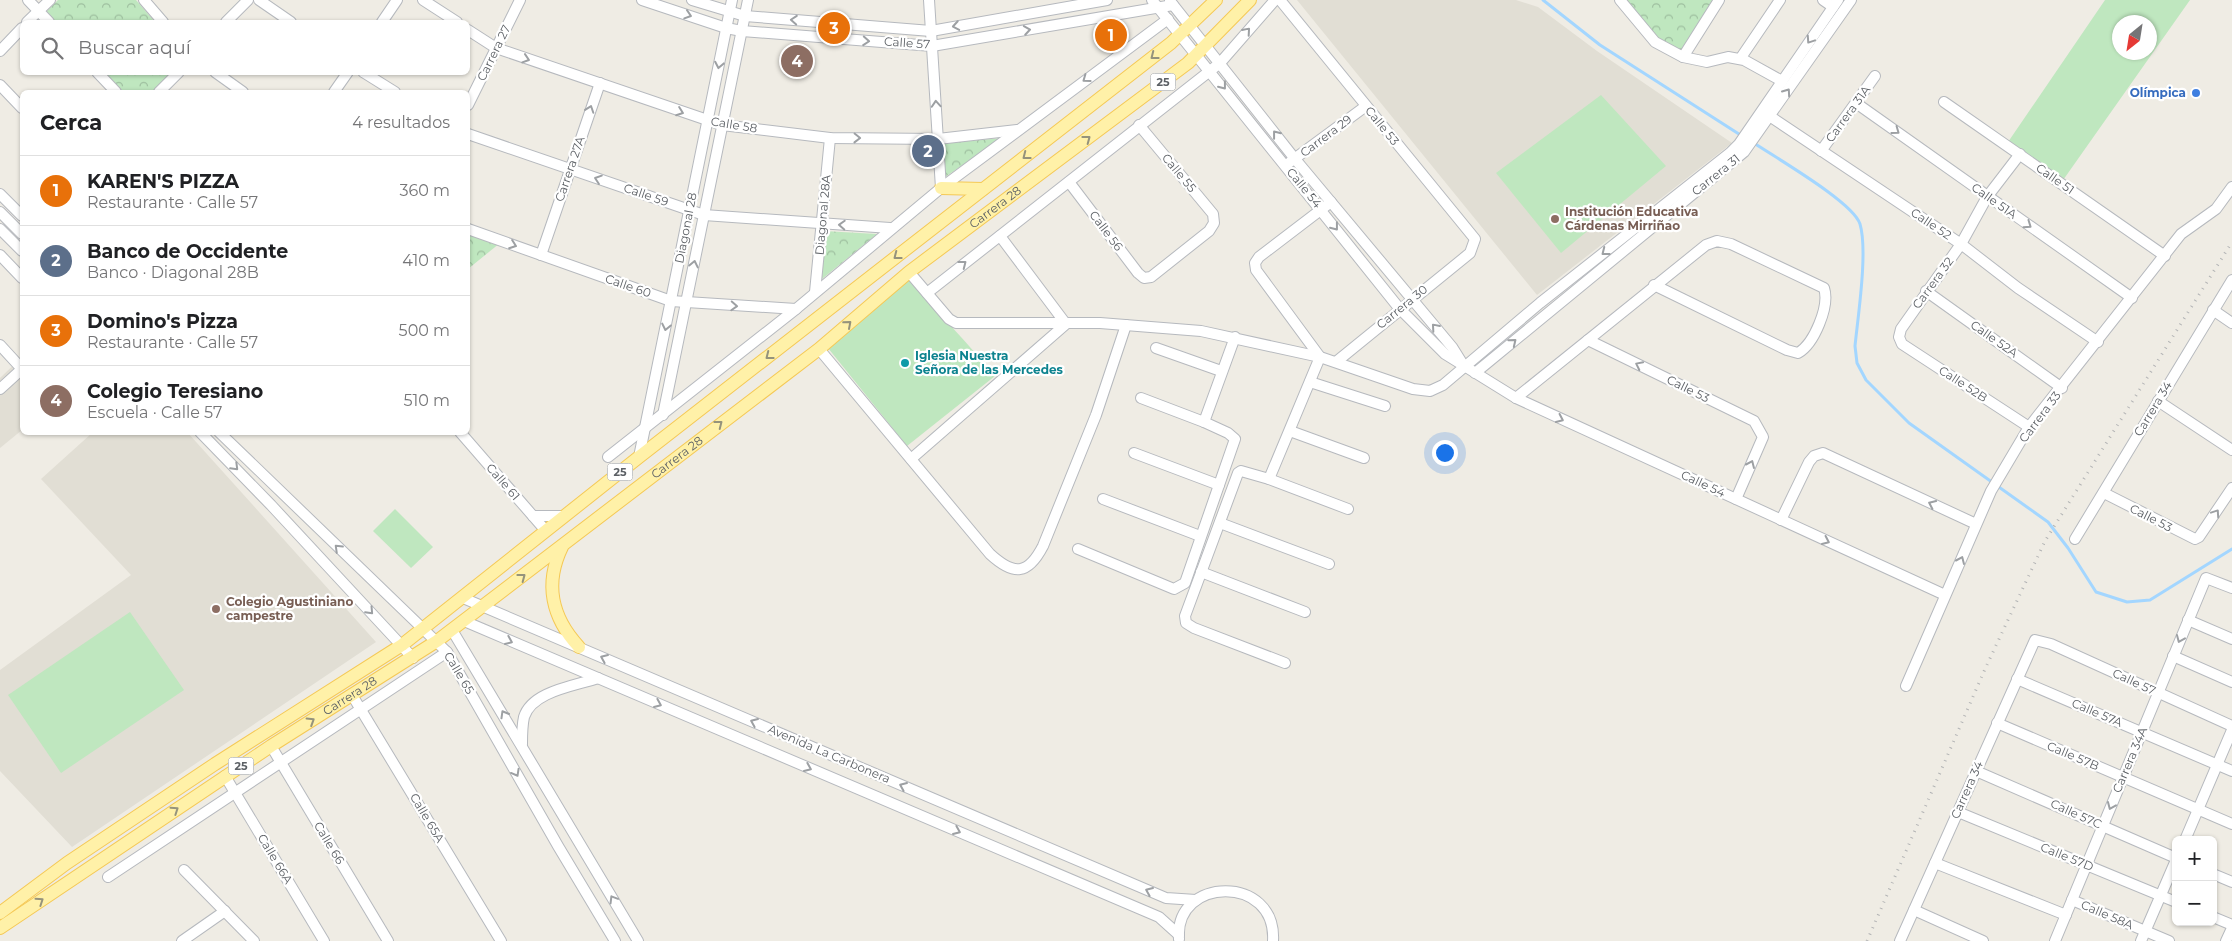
<!DOCTYPE html>
<html lang="es">
<meta charset="utf-8">
<style>
:root{--surface:#fff;--page:#f2f2f2;--text:#202124;--muted:#757577;--line:#e0e0e0;--accent:#ea580c}
body{margin:0;font-family:Montserrat,sans-serif;background:var(--page);color:var(--text)}
.controls{position:absolute;right:15px;bottom:15px;display:grid;overflow:hidden;border-radius:8px;box-shadow:0 1px 4px #0004}
.controls button{width:45px;height:45px;display:grid;place-items:center;padding:0;border:0;border-bottom:1px solid var(--line);background:var(--surface);color:var(--text);font:25px sans-serif}
.compass{position:absolute;left:2112px;top:15px;width:45px;height:45px;border-radius:50%;background:var(--surface);box-shadow:0 1px 4px #0004;rotate:210deg}
.you{position:absolute;left:1444px;top:452px;width:18px;height:18px;margin:-12px;border:4px solid #fff;border-radius:50%;background:#1a73e8;box-shadow:0 0 0 8px #1a73e833}
.badge{display:grid;place-items:center;width:32px;height:32px;border-radius:50%;background:var(--accent);color:#fff;font-size:16px;font-weight:700}
.pin{position:absolute;translate:-50% -50%;border:2px solid #fff;box-shadow:0 1px 5px #0006}
.list{margin:0;padding:0;list-style:none}
h2{display:flex;justify-content:space-between;align-items:center;height:65px;margin:0;padding:0 20px;font-size:21px}
h2 small{font-size:16px;font-weight:400;color:var(--muted)}
.list li{display:grid;grid-template-columns:32px 1fr auto;gap:15px;align-items:center;box-sizing:border-box;height:70px;padding:0 20px;border-top:1px solid var(--line)}
.list b{display:block;font-size:19px;white-space:nowrap}
.list p{margin:0;font-size:16px;white-space:nowrap;color:var(--muted)}
.list em{font-size:16px;font-style:normal;color:var(--muted)}
.icon{flex:none;width:28px;height:28px;fill:none;stroke:currentColor;stroke-width:2;stroke-linecap:round;stroke-linejoin:round}
.map{position:relative;flex:none;width:2232px;height:941px;overflow:hidden}
.search{position:absolute;background:var(--surface);box-shadow:0 1px 4px #0004;left:20px;top:20px;width:450px;height:55px;display:flex;align-items:center;gap:12px;box-sizing:border-box;padding:0 18px;border-radius:8px;color:var(--muted);font-size:19px}
.panel{position:absolute;background:var(--surface);box-shadow:0 1px 4px #0004;left:20px;top:90px;width:450px;height:345px;border-radius:8px}
.map>svg:first-child{display:block}
</style>
<div class="map">
<svg width="2232" height="941" viewBox="0 0 2232 941">
<defs>
<pattern id="park-crowns" width="20" height="18" patternUnits="userSpaceOnUse" patternTransform="scale(1.25)"><rect width="20" height="18" fill="#bfe7bf"/><path d="M2 6a3 3 0 1 1 6 0M12 15a3 3 0 1 1 6 0" fill="none" stroke="#9ebf9f"/></pattern>
</defs>
<rect width="100%" height="100%" fill="#efece4"/>
<g fill="#e1ded4">
<path d="M1297 0H1516L1538 7 1597 51 1732 143 1537 295Z"/>
<path d="M785 47 810 48 809 75H784Z"/>
<path d="M22 357V430L0 448V378Z"/>
<path d="M92 433H188L376 642 72 847 0 771V670L131 575 41 479Z"/>
</g>
<g fill="#bfe7bf" fill-rule="evenodd">
<path d="M2105 0H2190L2061 183 2006 145ZM2120 22H2150V52H2120Z"/>
<path d="M1601 95 1666 166 1561 253 1496 173Z"/>
<path d="M909 279C937 312 967 342 995 376L907 446 828 348Z"/>
<path d="M395 509 433 547 411 568 373 531Z"/>
<path d="M130 612 184 690 61 773 8 695Z"/>
</g>
<g fill="url(#park-crowns)">
<path d="M58 0H136L155 22H52L44 14Z"/>
<path d="M1624 0H1718L1683 57 1655 42Z"/>
<path d="M101 73H174L154 92H120Z"/>
<path d="M1003 138 945 177 943 143Z"/>
<path d="M824 231 877 234 822 279Z"/>
<path d="M468 232 500 243 468 269Z"/>
</g>
<g fill="none" stroke-linecap="round" stroke-linejoin="round">
<g stroke="#a3d6ff" stroke-width="3">
<path d="M1543 0 1600 45 1742 136"/>
<path d="M1754 143C1776 158 1853 202 1860 224 1868 251 1858 316 1855 346L1857 363 1866 380 1909 423 2048 522 2068 548 2096 592 2127 602 2150 600 2232 549"/>
</g>
<g stroke="#b6b9be" stroke-width="12">
<g id="minor">
<path d="M28 0 49 22"/>
<path d="M144 0 163 22"/>
<path d="M259 0 291 22"/>
<path d="M423 0 457 22"/>
<path d="M642 0 726 28 742 31 932 46 1173 5"/>
<path d="M692 0 745 16 931 31 1107 0"/>
<path d="M929 0 941 188"/>
<path d="M1152 0 1399 308 1445 354 1516 398 1945 595"/>
<path d="M1280 0 1475 239 1470 253 1336 362"/>
<path d="M1620 0 1655 42 1683 57 1707 62 1728 57 1744 60 1782 81"/>
<path d="M1823 0 1833 7"/>
<path d="M1170 1 1295 159 1452 347 1462 363"/>
<path d="M27 22 50 0"/>
<path d="M226 22 248 0"/>
<path d="M382 22 397 0"/>
<path d="M468 30 496 48 722 125 830 138 938 139 1017 130"/>
<path d="M0 51 22 28"/>
<path d="M1683 57 1719 0"/>
<path d="M1740 59 1780 0"/>
<path d="M97 72 116 92"/>
<path d="M215 72 243 92"/>
<path d="M363 72 395 92"/>
<path d="M0 85 22 108"/>
<path d="M159 92 179 72"/>
<path d="M334 92 348 72"/>
<path d="M1944 102 2165 256"/>
<path d="M1856 103 2132 298"/>
<path d="M468 105 520 0"/>
<path d="M1765 113 1961 244 2018 288 2098 342"/>
<path d="M468 134 704 215 890 228"/>
<path d="M1821 151 1875 76"/>
<path d="M2020 154 1987 197 1961 244 1901 329 1899 337 1902 344 2029 427"/>
<path d="M1290 162 1366 106"/>
<path d="M1069 182 1138 273 1144 278 1151 277 1209 231 1214 223 1213 214 1139 125"/>
<path d="M0 194 22 216"/>
<path d="M0 212 22 234"/>
<path d="M0 229 22 251"/>
<path d="M468 229 671 301 796 309"/>
<path d="M0 255 22 278"/>
<path d="M541 255 600 83"/>
<path d="M909 272 949 319 956 323H1100L1201 331 1320 357 1413 389 1430 391 1443 385 1540 303 1730 153 1739 144 1838 0"/>
<path d="M1926 291 2062 388"/>
<path d="M815 292 830 138"/>
<path d="M927 293 1220 63 1275 0"/>
<path d="M2213 310 2232 323"/>
<path d="M1588 340 1754 421 1763 437 1736 499"/>
<path d="M0 345 22 369"/>
<path d="M1156 348 1221 371"/>
<path d="M819 349 990 554C1014 576 1028 575 1043 546L1096 415 1126 325"/>
<path d="M1475 373 1744 152 1851 0"/>
<path d="M1310 382 1385 406"/>
<path d="M0 389 22 369"/>
<path d="M1141 398 1204 422"/>
<path d="M1516 398 1706 245 1717 241 1731 244 1824 288C1830 306 1814 344 1798 353L1787 350 1654 285"/>
<path d="M2158 401 2232 450"/>
<path d="M663 415 748 0"/>
<path d="M1290 431 1364 458"/>
<path d="M200 432 271 505 413 658"/>
<path d="M219 432 447 652 558 846 615 941"/>
<path d="M460 432 546 531"/>
<path d="M1134 453 1219 485"/>
<path d="M608 457 796 309 941 188 1168 19"/>
<path d="M639 457 732 0"/>
<path d="M911 459 1066 324 1000 236"/>
<path d="M1269 479 1348 509"/>
<path d="M2104 493 2195 539 2199 537 2232 488"/>
<path d="M1103 499 1200 536"/>
<path d="M533 516H565"/>
<path d="M1781 520 1809 462 1814 456 1823 453 1976 524"/>
<path d="M1220 523 1329 564"/>
<path d="M2075 539 2232 280"/>
<path d="M1078 549 1174 589 1185 583 1235 439 1228 433 1204 422 1235 337"/>
<path d="M1201 572 1305 612"/>
<path d="M463 598 1166 898 1196 900"/>
<path d="M2188 620 2232 639"/>
<path d="M464 621 1159 917 1179 935"/>
<path d="M452 630 638 941"/>
<path d="M2173 656 2232 682"/>
<path d="M1285 663 1194 628 1186 623 1185 616 1238 473 1241 471 1269 479 1320 357 1256 270 1255 263 1259 257 1331 202"/>
<path d="M2017 679 2232 771"/>
<path d="M1906 686 1991 491 2029 427 2181 234 2216 209 2232 187"/>
<path d="M352 695 501 941"/>
<path d="M1997 723 2232 824"/>
<path d="M522 744C522 735 522 726 524 717 532 691 575 686 598 678"/>
<path d="M271 746 388 941"/>
<path d="M1976 771 2176 858"/>
<path d="M225 776 324 941"/>
<path d="M1958 812 2176 902"/>
<path d="M2185 840 2232 730"/>
<path d="M1935 863 2066 915"/>
<path d="M184 870 254 941"/>
<path d="M2213 874 2232 882"/>
<path d="M108 877 447 652"/>
<path d="M2072 900 2169 941"/>
<path d="M1914 910 1983 941"/>
<path d="M2213 917 2232 925"/>
<path d="M1179 939C1174 876 1277 874 1273 941"/>
<path d="M182 941 225 911"/>
<path d="M1900 941 2035 640 2051 644 2232 726"/>
<path d="M2055 941 2206 578 2232 588"/>
<path d="M2141 941 2176 860"/>
<path d="M2226 941 2232 928"/>
</g>
</g>
<g stroke="#f5c956" stroke-width="14">
<g id="major">
<path d="M941 188 983 189"/>
<path d="M562 547C544 584 552 618 579 647"/>
<path d="M0 913 67 863 215 764 402 645 639 457 1171 43 1216 0"/>
<path id="s1" d="M0 928 271 746 437 641 819 349 909 272 1188 63 1250 0"/>
</g>
</g>
<use href="#minor" stroke="#fff" stroke-width="10"/>
<use href="#major" stroke="#fff1a8" stroke-width="12"/>
<path stroke="#b3b4b5" stroke-width="3" stroke-dasharray="1 6" stroke-linecap="butt" d="M1867 941 1985 669 2045 541 2232 242"/>
</g>
<defs><path id="oneway-chevron" d="M-2-3.5L2.5 0L-2 3.5" fill="none" stroke-width="1.6" stroke-linecap="round" stroke-linejoin="round" transform="scale(1.25)"/></defs>
<g stroke="#9da0a3">
<use href="#oneway-chevron" transform="translate(688 15) rotate(18)"/>
<use href="#oneway-chevron" transform="translate(794 20) rotate(-176)"/>
<use href="#oneway-chevron" transform="translate(956 26) rotate(170)"/>
<use href="#oneway-chevron" transform="translate(1027 30) rotate(-9)"/>
<use href="#oneway-chevron" transform="translate(1247 31) rotate(-49)"/>
<use href="#oneway-chevron" transform="translate(1810 40) rotate(124)"/>
<use href="#oneway-chevron" transform="translate(866 41) rotate(4)"/>
<use href="#oneway-chevron" transform="translate(526 59) rotate(18)"/>
<use href="#oneway-chevron" transform="translate(719 65) rotate(101)"/>
<use href="#oneway-chevron" transform="translate(1086 79) rotate(144)"/>
<use href="#oneway-chevron" transform="translate(1223 86) rotate(52)"/>
<use href="#oneway-chevron" transform="translate(1787 92) rotate(-55)"/>
<use href="#oneway-chevron" transform="translate(936 104) rotate(-94)"/>
<use href="#oneway-chevron" transform="translate(590 109) rotate(-71)"/>
<use href="#oneway-chevron" transform="translate(680 112) rotate(20)"/>
<use href="#oneway-chevron" transform="translate(1896 131) rotate(36)"/>
<use href="#oneway-chevron" transform="translate(1276 134) rotate(-128)"/>
<use href="#oneway-chevron" transform="translate(857 138) rotate(1)"/>
<use href="#oneway-chevron" transform="translate(598 179) rotate(-161)"/>
<use href="#oneway-chevron" transform="translate(842 225) rotate(-177)"/>
<use href="#oneway-chevron" transform="translate(2028 225) rotate(35)"/>
<use href="#oneway-chevron" transform="translate(1335 227) rotate(52)"/>
<use href="#oneway-chevron" transform="translate(513 245) rotate(20)"/>
<use href="#oneway-chevron" transform="translate(1605 252) rotate(142)"/>
<use href="#oneway-chevron" transform="translate(694 264) rotate(-78)"/>
<use href="#oneway-chevron" transform="translate(963 264) rotate(-38)"/>
<use href="#oneway-chevron" transform="translate(734 306) rotate(3)"/>
<use href="#oneway-chevron" transform="translate(666 327) rotate(102)"/>
<use href="#oneway-chevron" transform="translate(1435 327) rotate(-131)"/>
<use href="#oneway-chevron" transform="translate(1513 342) rotate(-39)"/>
<use href="#oneway-chevron" transform="translate(1639 365) rotate(-154)"/>
<use href="#oneway-chevron" transform="translate(1560 419) rotate(25)"/>
<use href="#oneway-chevron" transform="translate(1751 464) rotate(-66)"/>
<use href="#oneway-chevron" transform="translate(235 467) rotate(45)"/>
<use href="#oneway-chevron" transform="translate(1932 504) rotate(-155)"/>
<use href="#oneway-chevron" transform="translate(2216 513) rotate(-56)"/>
<use href="#oneway-chevron" transform="translate(1826 541) rotate(25)"/>
<use href="#oneway-chevron" transform="translate(338 548) rotate(-136)"/>
<use href="#oneway-chevron" transform="translate(1961 560) rotate(-66)"/>
<use href="#oneway-chevron" transform="translate(370 611) rotate(47)"/>
<use href="#oneway-chevron" transform="translate(2180 639) rotate(113)"/>
<use href="#oneway-chevron" transform="translate(509 641) rotate(23)"/>
<use href="#oneway-chevron" transform="translate(604 658) rotate(-157)"/>
<use href="#oneway-chevron" transform="translate(658 704) rotate(23)"/>
<use href="#oneway-chevron" transform="translate(504 714) rotate(-120)"/>
<use href="#oneway-chevron" transform="translate(754 722) rotate(-157)"/>
<use href="#oneway-chevron" transform="translate(808 768) rotate(23)"/>
<use href="#oneway-chevron" transform="translate(516 773) rotate(61)"/>
<use href="#oneway-chevron" transform="translate(903 786) rotate(-157)"/>
<use href="#oneway-chevron" transform="translate(2111 806) rotate(113)"/>
<use href="#oneway-chevron" transform="translate(957 831) rotate(23)"/>
<use href="#oneway-chevron" transform="translate(1149 891) rotate(-157)"/>
<use href="#oneway-chevron" transform="translate(613 899) rotate(-121)"/>
</g>
<g stroke="#95937c">
<use href="#oneway-chevron" transform="translate(1154 56) rotate(142)"/>
<use href="#oneway-chevron" transform="translate(1087 139) rotate(-37)"/>
<use href="#oneway-chevron" transform="translate(1026 156) rotate(142)"/>
<use href="#oneway-chevron" transform="translate(897 256) rotate(142)"/>
<use href="#oneway-chevron" transform="translate(848 324) rotate(-41)"/>
<use href="#oneway-chevron" transform="translate(769 356) rotate(142)"/>
<use href="#oneway-chevron" transform="translate(719 424) rotate(-38)"/>
<use href="#oneway-chevron" transform="translate(522 577) rotate(-37)"/>
<use href="#oneway-chevron" transform="translate(311 721) rotate(-32)"/>
<use href="#oneway-chevron" transform="translate(175 810) rotate(-34)"/>
<use href="#oneway-chevron" transform="translate(40 901) rotate(-34)"/>
</g>
<circle fill="#3f7fe0" stroke="#fff" stroke-width="2" cx="2196" cy="93" r="5"/>
<g fill="#8d6e63" stroke="#fff" stroke-width="2">
<circle cx="1555" cy="219" r="5"/>
<circle cx="216" cy="609" r="5"/>
</g>
<circle fill="#0f9aa8" stroke="#fff" stroke-width="2" cx="905" cy="363" r="5"/>
<g text-anchor="middle" stroke-width="4.5" stroke-linejoin="round" paint-order="stroke">
<g fill="#fff" stroke="#8d9093" stroke-width="1">
<rect x="1150.5" y="73.5" width="25" height="17" rx="4"/>
<rect x="607.5" y="463.5" width="25" height="17" rx="4"/>
<rect x="228.5" y="757.5" width="25" height="17" rx="4"/>
</g>
<g font-size="11" font-weight="bold" fill="#5c6065">
<text x="1163" y="86">25</text>
<text x="620" y="476">25</text>
<text x="241" y="770">25</text>
</g>
<g font-size="12" fill="#5c6065" stroke="#fff">
<text transform="translate(907 43) rotate(4)" y="4">Calle 57</text>
<text transform="translate(494 53) rotate(-64)" y="4">Carrera 27</text>
<text transform="translate(1848 114) rotate(-54)" y="4">Carrera 31A</text>
<text transform="translate(734 125) rotate(9)" y="4">Calle 58</text>
<text transform="translate(1382 126) rotate(51)" y="4">Calle 53</text>
<text transform="translate(1326 136) rotate(-37)" y="4">Carrera 29</text>
<text transform="translate(570 169) rotate(-71)" y="4">Carrera 27A</text>
<text transform="translate(1179 173) rotate(50)" y="4">Calle 55</text>
<text transform="translate(1716 175) rotate(-39)" y="4">Carrera 31</text>
<text transform="translate(2055 179) rotate(35)" y="4">Calle 51</text>
<text transform="translate(1304 188) rotate(51)" y="4">Calle 54</text>
<text transform="translate(646 195) rotate(19)" y="4">Calle 59</text>
<text transform="translate(1994 201) rotate(35)" y="4">Calle 51A</text>
<text dy="4" stroke="none"><textPath href="#s1" startOffset="1230">Carrera 28</textPath></text>
<text transform="translate(823 215) rotate(-85)" y="4">Diagonal 28A</text>
<text transform="translate(1931 224) rotate(34)" y="4">Calle 52</text>
<text transform="translate(686 228) rotate(-79)" y="4">Diagonal 28</text>
<text transform="translate(1106 231) rotate(53)" y="4">Calle 56</text>
<text transform="translate(1933 283) rotate(-54)" y="4">Carrera 32</text>
<text transform="translate(628 286) rotate(19)" y="4">Calle 60</text>
<text transform="translate(1402 307) rotate(-39)" y="4">Carrera 30</text>
<text transform="translate(1994 339) rotate(35)" y="4">Calle 52A</text>
<text transform="translate(1963 384) rotate(33)" y="4">Calle 52B</text>
<text transform="translate(1688 389) rotate(26)" y="4">Calle 53</text>
<text transform="translate(2153 409) rotate(-59)" y="4">Carrera 34</text>
<text transform="translate(2040 417) rotate(-53)" y="4">Carrera 33</text>
<text dy="4" stroke="none"><textPath href="#s1" startOffset="825">Carrera 28</textPath></text>
<text transform="translate(503 482) rotate(49)" y="4">Calle 61</text>
<text transform="translate(1703 484) rotate(25)" y="4">Calle 54</text>
<text transform="translate(2151 518) rotate(27)" y="4">Calle 53</text>
<text transform="translate(459 673) rotate(59)" y="4">Calle 65</text>
<text transform="translate(2134 682) rotate(25)" y="4">Calle 57</text>
<text dy="4" stroke="none"><textPath href="#s1" startOffset="420">Carrera 28</textPath></text>
<text transform="translate(2097 713) rotate(23)" y="4">Calle 57A</text>
<text transform="translate(829 754) rotate(23)" y="4">Avenida La Carbonera</text>
<text transform="translate(2073 756) rotate(23)" y="4">Calle 57B</text>
<text transform="translate(2130 760) rotate(-67)" y="4">Carrera 34A</text>
<text transform="translate(1967 790) rotate(-66)" y="4">Carrera 34</text>
<text transform="translate(2076 814) rotate(24)" y="4">Calle 57C</text>
<text transform="translate(427 818) rotate(59)" y="4">Calle 65A</text>
<text transform="translate(329 843) rotate(59)" y="4">Calle 66</text>
<text transform="translate(2067 857) rotate(22)" y="4">Calle 57D</text>
<text transform="translate(275 859) rotate(59)" y="4">Calle 66A</text>
<text transform="translate(2107 915) rotate(23)" y="4">Calle 58A</text>
</g>
<g font-size="12" font-weight="bold" fill="#366cbe" stroke="#fff" text-anchor="end">
<text x="2186" y="97">Olímpica</text>
</g>
<g font-size="12" font-weight="bold" fill="#785e54" stroke="#fff" text-anchor="start">
<text x="1565" y="216">Institución Educativa<tspan x="1565" dy="14">Cárdenas Mirriñao</tspan></text>
<text x="226" y="606">Colegio Agustiniano<tspan x="226" dy="14">campestre</tspan></text>
</g>
<g font-size="12" font-weight="bold" fill="#0d838f" stroke="#fff" text-anchor="start">
<text x="915" y="360">Iglesia Nuestra<tspan x="915" dy="14">Señora de las Mercedes</tspan></text>
</g>
</g>
</svg>
<div class="controls">
<button>+</button>
<button>−</button>
</div>
<svg class="compass" viewBox="-18 -18 36 36"><path d="M0-13l5 13h-10z" fill="#e53935"/><path d="M0 13l5-13h-10z" fill="#757577"/></svg>
<div class="you"></div>
<div class="pin badge" style="left:1111px;top:35px;background:#e8710a">1</div>
<div class="pin badge" style="left:928px;top:151px;background:#5c6f8a">2</div>
<div class="pin badge" style="left:834px;top:28px;background:#e8710a">3</div>
<div class="pin badge" style="left:797px;top:61px;background:#8d6e63">4</div>
<div class="search"><svg class="icon" aria-label="search" viewBox="0 0 24 24"><circle cx="10" cy="10" r="6"/><path d="M15 15l6 6"/></svg>Buscar aquí</div>
<section class="panel">
<h2>Cerca<small>4 resultados</small></h2>
<ul class="list">
<li><span class="badge" style="background:#e8710a">1</span><div><b>KAREN'S PIZZA</b><p>Restaurante · Calle 57</p></div><em>360 m</em></li>
<li><span class="badge" style="background:#5c6f8a">2</span><div><b>Banco de Occidente</b><p>Banco · Diagonal 28B</p></div><em>410 m</em></li>
<li><span class="badge" style="background:#e8710a">3</span><div><b>Domino's Pizza</b><p>Restaurante · Calle 57</p></div><em>500 m</em></li>
<li><span class="badge" style="background:#8d6e63">4</span><div><b>Colegio Teresiano</b><p>Escuela · Calle 57</p></div><em>510 m</em></li>
</ul>
</section>
</div>
